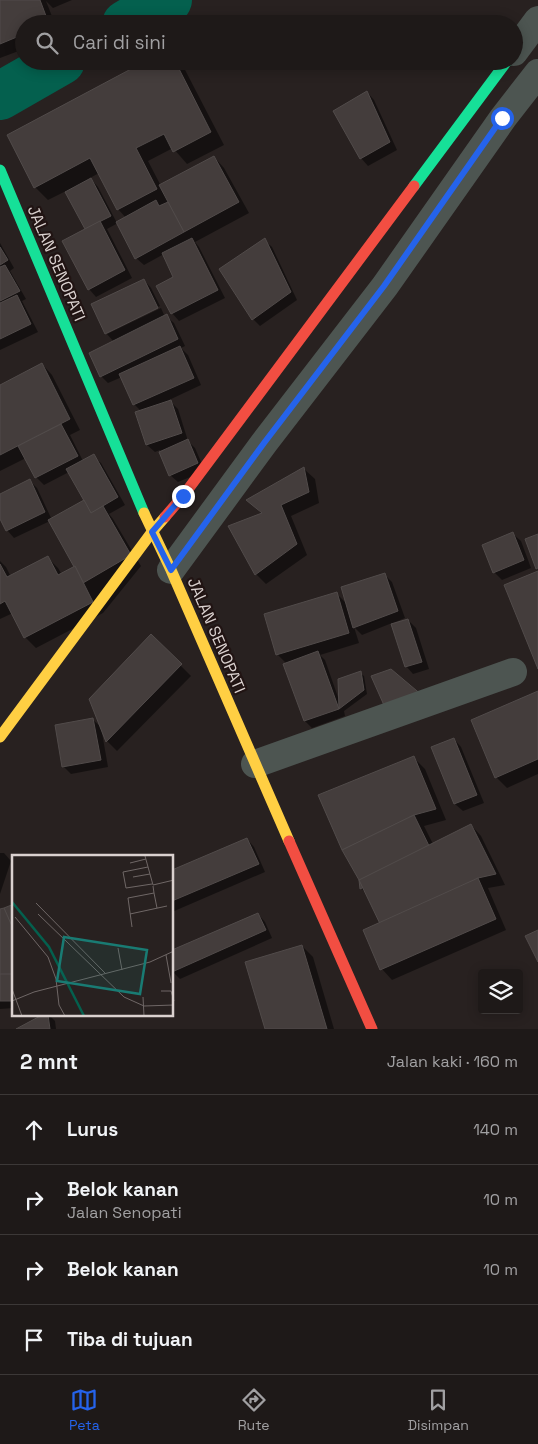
<!DOCTYPE html>
<html lang="id">
<meta charset="utf-8">
<style>
:root{--surface:#1e1918;--page:#262221;--text:#f1f3f6;--muted:#a1a0a2;--line:#3c3837;--accent:#2563eb}
body{margin:0;font-family:"Space Grotesk",sans-serif;background:var(--page);color:var(--text)}
.controls{position:absolute;right:15px;bottom:15px;display:grid;overflow:hidden;border-radius:5px;box-shadow:0 2px 12px #0003}
.controls button{width:45px;height:45px;display:grid;place-items:center;padding:0;border:0;border-bottom:1px solid var(--line);background:var(--surface);color:var(--text);font:25px sans-serif}
.stop{position:absolute;width:15px;height:15px;margin:-11px;border:4px solid #2563eb;border-radius:50%;background:#fff}
.stop.end{background:#2563eb;border-color:#fff;box-shadow:0 1px 5px #0008}
.list{margin:0;padding:0;list-style:none}
h2{display:flex;justify-content:space-between;align-items:center;height:65px;margin:0;padding:0 20px;font-size:21px}
h2 small{font-size:16px;font-weight:400;color:var(--muted)}
.list li{display:grid;grid-template-columns:32px 1fr auto;gap:15px;align-items:center;box-sizing:border-box;height:70px;padding:0 20px;border-top:1px solid var(--line)}
.list b{display:block;font-size:19px;white-space:nowrap}
.list p{margin:0;font-size:16px;white-space:nowrap;color:var(--muted)}
.list em{font-size:16px;font-style:normal;color:var(--muted)}
.icon{flex:none;width:28px;height:28px;fill:none;stroke:currentColor;stroke-width:2;stroke-linecap:round;stroke-linejoin:round}
.map{position:relative;flex:none;width:538px;height:1029px;overflow:hidden}
.search{position:absolute;background:var(--surface);box-shadow:0 2px 12px #0003;left:15px;right:15px;top:15px;height:55px;display:flex;align-items:center;gap:12px;box-sizing:border-box;padding:0 18px;border-radius:28px;color:var(--muted);font-size:19px}
.sheet{height:345px;background:var(--surface)}
nav{display:flex;justify-content:space-around;align-items:center;box-sizing:border-box;height:70px;border-top:1px solid var(--line);background:var(--surface);font-size:14px;color:var(--muted)}
nav a{display:grid;justify-items:center;gap:2px}
nav .on{color:var(--accent)}
.map>svg:first-child{display:block}
</style>
<div class="map">
<svg width="538" height="1029" viewBox="0 0 538 1029">
<rect width="100%" height="100%" fill="#282120"/>
<g fill="#0007" fill-rule="evenodd">
<path d="M0 0H72L53 8 46 1 55 24H24V49L0 58Z"/>
<path d="M149 61H179L182 64 224 145 187 164 173 148 148 161 161 186 214 157 224 168 249 213 195 242 199 247 225 298 179 321 172 313 175 277 164 254 144 265 136 258 118 223 107 229 132 278 96 297 89 289 87 230 66 191 48 200 35 187ZM99 173 118 209 126 218 117 223 98 187 90 178Z"/>
<path d="M367 92 374 100 397 150 368 166 361 158Z"/>
<path d="M264 240 272 247 297 300 260 326 253 319Z"/>
<path d="M0 243 14 268 10 271 26 299 22 301 38 332 0 350Z"/>
<path d="M144 280 151 288 160 306 107 331V334L161 308 165 317 166 316 174 323 185 346 181 348 188 355 201 385 169 400 178 409 188 441 195 448 205 471 178 482 170 475 160 450 155 452 147 445 136 413 141 411 134 404 122 377 108 383 101 376 114 342 106 333Z"/>
<path d="M42 364 52 375 80 430 70 435 83 461 93 456 101 463 125 505 109 514 113 519 141 566 103 613 36 648 25 637 13 613 0 619V561L6 567 11 577 48 558 58 568 62 575 77 567 50 521 14 538 7 530 0 516V495L30 481 37 488 52 520 86 500 69 472 44 485 36 477 26 458 0 471V386Z"/>
<path d="M304 469 315 479 319 503 291 516 307 555 266 584 256 574 262 514 248 500Z"/>
<path d="M513 534 521 541 531 568 502 580 494 572Z"/>
<path d="M385 575 392 582 405 618 393 623 394 625 408 620 416 628 429 669 413 674 406 666 392 623 362 635 354 627 359 643 320 655 325 660 339 700 360 673 364 676 367 694 344 711 345 716 312 728 305 721 287 664 277 654 337 594 348 605Z"/>
<path d="M151 636 191 676 117 751 107 741 90 699Z"/>
<path d="M538 692V774L507 788 496 777Z"/>
<path d="M92 719 101 727 108 767 71 774 63 766Z"/>
<path d="M454 739 461 747 484 803 463 811 455 804 433 748Z"/>
<path d="M414 758 425 769 446 820 424 826 433 844 471 825 481 836 505 885 488 888 506 930 392 980 382 969 381 923 367 894 361 888Z"/>
<path d="M247 839 254 847 265 872 172 912V871Z"/>
<path d="M0 853H4L11 861 0 894Z"/>
<path d="M14 904V1008L0 1009V910Z"/>
<path d="M258 914 265 922 272 938 180 979 172 971Z"/>
<path d="M302 946 313 957 334 1029H266Z"/>
<path d="M45 1015H49L55 1021 56 1029H19Z"/>
</g>
<g fill="none" stroke-linecap="round" stroke-linejoin="round">
<g stroke="#04604e" stroke-width="48">
<path d="M126 24 168 0"/>
<path d="M0 96 61 61"/>
</g>
</g>
<g fill="#443d3c" stroke="#514b4a">
<path d="M0 0H40L49 24H24V34L0 44Z"/>
<path d="M146 61H175L211 132 173 152 164 134 136 148 157 189 117 210 90 158 34 188 7 135Z"/>
<path d="M367 91 390 142 360 159 333 111Z"/>
<path d="M214 156 239 202 184 232 159 185Z"/>
<path d="M91 178 111 216 85 229 65 192Z"/>
<path d="M156 200 159 206 168 202 184 232 135 259 116 222Z"/>
<path d="M100 221 125 270 88 290 62 241Z"/>
<path d="M192 238 218 290 171 314 156 286 173 277 162 253Z"/>
<path d="M265 238 291 292 252 320 219 269Z"/>
<path d="M0 247 8 260 0 265Z"/>
<path d="M5 265 20 291 0 301V267Z"/>
<path d="M144 279 158 308 105 334 91 304Z"/>
<path d="M17 295 31 324 0 339V303Z"/>
<path d="M167 314 178 339 100 377 89 353Z"/>
<path d="M180 346 194 378 133 405 119 374Z"/>
<path d="M42 363 70 419 0 455V385Z"/>
<path d="M171 400 182 433 146 445 135 412Z"/>
<path d="M61 424 78 456 35 478 18 446Z"/>
<path d="M188 439 198 463 169 476 159 452Z"/>
<path d="M94 454 118 497 91 513 66 469Z"/>
<path d="M304 467 309 492 281 505 297 544 255 575 228 526 262 513 246 500Z"/>
<path d="M30 479 45 512 6 531 0 519V494Z"/>
<path d="M84 500 91 513 103 506 131 555 83 583 48 520Z"/>
<path d="M513 532 524 560 493 573 482 545Z"/>
<path d="M538 534V568L536 569 525 539Z"/>
<path d="M48 556 58 575 75 566 93 602 24 638 5 601 0 604V564L7 577Z"/>
<path d="M538 571V669L504 585Z"/>
<path d="M385 573 398 611 353 628 341 587Z"/>
<path d="M337 592 349 633 276 655 264 614Z"/>
<path d="M408 619 422 662 405 667 391 624Z"/>
<path d="M151 634 182 664 106 742 89 699Z"/>
<path d="M318 651 339 709 304 721 283 664Z"/>
<path d="M391 669 423 696 387 712 371 676Z"/>
<path d="M361 671 364 690 339 709 338 679Z"/>
<path d="M538 691V759L495 778 471 720Z"/>
<path d="M93 718 101 760 62 767 55 725Z"/>
<path d="M454 738 477 795 454 804 431 747Z"/>
<path d="M414 756 436 809 414 815 342 850 318 795Z"/>
<path d="M414 815 433 854 360 889 359 880 342 850Z"/>
<path d="M471 824 496 874 478 878 383 930 359 880Z"/>
<path d="M247 838 259 864 172 901V870Z"/>
<path d="M478 878 496 919 380 970 363 930Z"/>
<path d="M14 904V931L4 908Z"/>
<path d="M4 908 14 931V975H0V909Z"/>
<path d="M258 913 266 930 172 972V950Z"/>
<path d="M538 930V962L525 936Z"/>
<path d="M302 945 327 1029H265L245 962Z"/>
<rect x="0" y="974" width="13" height="27"/>
<path d="M42 1015H48L50 1029H16Z"/>
</g>
<g fill="none" stroke-linecap="round" stroke-linejoin="round">
<g stroke="#4d5551" stroke-width="28">
<path d="M514 52 538 20"/>
<path d="M171 570 264 443 385 286 503 118 538 73"/>
<path d="M255 764 513 672"/>
</g>
<g stroke="#16e098" stroke-width="11">
<path d="M0 170 144 513"/>
<path d="M414 186 507 61"/>
</g>
<g stroke="#ffcf43" stroke-width="11">
<path d="M144 513 171 570 289 841"/>
<path d="M0 737 152 532 165 517"/>
</g>
<g stroke="#f24e42" stroke-width="11">
<path d="M165 517 183 496 414 186"/>
<path d="M289 841 372 1029"/>
</g>
</g>
<g fill="none" stroke-linecap="round" stroke-linejoin="round">
<path stroke="#2563eb" stroke-width="6" d="M183 496 152 532 171 570 264 443 384 286 502 118"/>
</g>
<g text-anchor="middle" stroke-width="4.5" stroke-linejoin="round" paint-order="stroke">
<g font-size="16" fill="#dad1cf" stroke="#211413">
<text transform="translate(57 263) rotate(67)" y="6">JALAN SENOPATI</text>
<text transform="translate(217 635) rotate(67)" y="6">JALAN SENOPATI</text>
</g>
</g>
<g transform="translate(12 855)">
<rect width="161" height="161" fill="#282120"/>
<path fill="none" stroke="#04604e" stroke-width="2.5" d="M0 47 37 92 72 161"/>
<path fill="none" stroke="#6f6766" stroke-width="1" d="M133 1 141 30 162 25M118 8 134 4M136 12 111 17 114 33 140 29M121 22 138 19M142 38 145 53M24 48 94 119M26 59 112 142 132 151 162 150M118 59 155 51M3 62 36 102 44 124 47 150 53 161M120 72 116 43 142 38 141 31M106 93 110 115M154 100 159 128M0 134 10 161M149 136H159L162 146M131 142 132 161M0 146 22 137 138 107 162 96"/>
<path fill="#197b73" fill-opacity="0.15" stroke="#197b73" stroke-width="2.5" d="M52 82 135 95 128 139 45 126Z"/>
<rect width="161" height="161" fill="none" stroke="#dad1cf" stroke-width="2.5"/>
</g>
</svg>
<div class="controls">
<button><svg class="icon" aria-label="layers" viewBox="0 0 24 24"><path d="M12 4l9 5-9 5-9-5zM3 14l9 5 9-5"/></svg></button>
</div>
<div class="stop" style="left:502px;top:118px"></div>
<div class="stop end" style="left:183px;top:496px"></div>
<div class="search"><svg class="icon" aria-label="search" viewBox="0 0 24 24"><circle cx="10" cy="10" r="6"/><path d="M15 15l6 6"/></svg>Cari di sini</div>
</div>
<section class="sheet">
<h2>2 mnt<small>Jalan kaki · 160 m</small></h2>
<ul class="list">
<li><svg class="icon" aria-label="ahead" viewBox="0 0 24 24"><path d="M12 20V5M6 11l6-6 6 6"/></svg><div><b>Lurus</b></div><em>140 m</em></li>
<li><svg class="icon" aria-label="right" viewBox="0 0 24 24"><path d="M7 20v-9h11M14 6l5 5-5 5"/></svg><div><b>Belok kanan</b><p>Jalan Senopati</p></div><em>10 m</em></li>
<li><svg class="icon" aria-label="right" viewBox="0 0 24 24"><path d="M7 20v-9h11M14 6l5 5-5 5"/></svg><div><b>Belok kanan</b></div><em>10 m</em></li>
<li><svg class="icon" aria-label="arrive" viewBox="0 0 24 24"><path d="M6 21V4h12l-3 4 3 4H6"/></svg><div><b>Tiba di tujuan</b></div></li>
</ul>
</section>
<nav>
<a class="on"><svg class="icon" aria-label="map" viewBox="0 0 24 24"><path d="M3 6l6-2 6 2 6-2v14l-6 2-6-2-6 2zM9 4v14M15 6v14"/></svg>Peta</a>
<a><svg class="icon" aria-label="directions" viewBox="0 0 24 24"><path d="M12 3l9 9-9 9-9-9zM9 14v-3h6M13 9l2 2-2 2"/></svg>Rute</a>
<a><svg class="icon" aria-label="saved" viewBox="0 0 24 24"><path d="M7 4h10v16l-5-4-5 4z"/></svg>Disimpan</a>
</nav>
